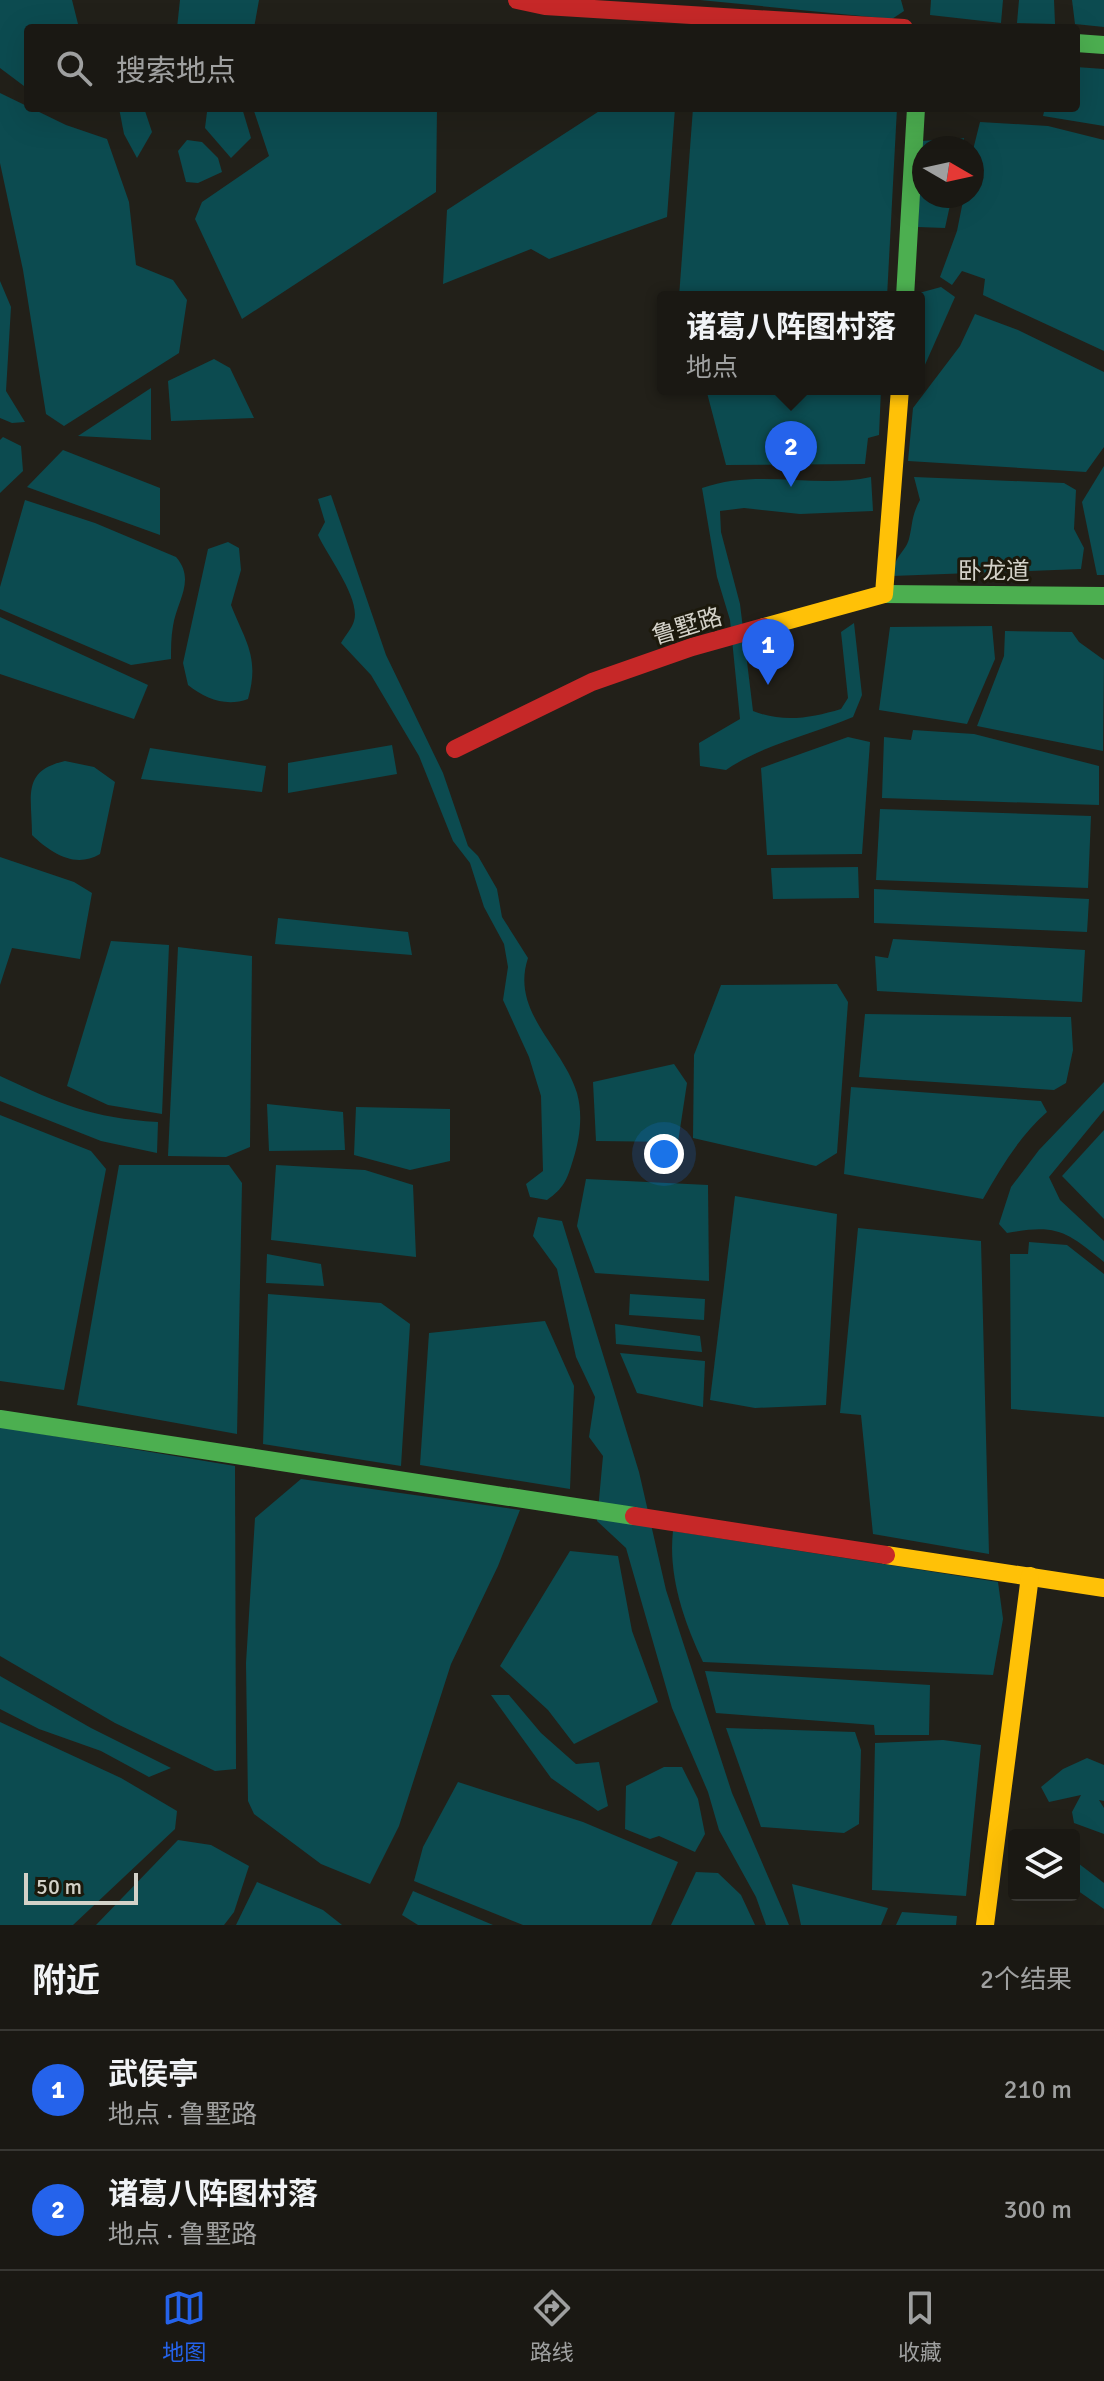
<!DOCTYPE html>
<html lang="zh">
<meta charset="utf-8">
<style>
:root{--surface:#1a1813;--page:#23211c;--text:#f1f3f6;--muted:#9fa0a0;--line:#383733;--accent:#2563eb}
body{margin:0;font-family:Signika,"Noto Sans SC",sans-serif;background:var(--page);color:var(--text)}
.controls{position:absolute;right:24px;bottom:24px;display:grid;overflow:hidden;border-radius:8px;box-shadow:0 8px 32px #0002}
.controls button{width:72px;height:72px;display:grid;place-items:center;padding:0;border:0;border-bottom:2px solid var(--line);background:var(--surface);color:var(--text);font:40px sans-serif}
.compass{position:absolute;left:912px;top:136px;width:72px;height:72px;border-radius:50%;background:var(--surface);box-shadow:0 8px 32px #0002;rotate:99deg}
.scale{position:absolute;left:24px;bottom:20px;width:114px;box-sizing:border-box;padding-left:8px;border:4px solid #d3d1c8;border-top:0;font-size:22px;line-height:28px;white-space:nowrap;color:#d3d1c8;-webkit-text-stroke:6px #1c190c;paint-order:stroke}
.you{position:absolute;left:664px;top:1154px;width:28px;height:28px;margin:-20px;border:6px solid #fff;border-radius:50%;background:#1a73e8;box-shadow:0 0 0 12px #1a73e833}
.badge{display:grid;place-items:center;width:52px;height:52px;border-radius:50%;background:var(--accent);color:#fff;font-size:26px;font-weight:700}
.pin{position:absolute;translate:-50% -66px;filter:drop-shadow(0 2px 4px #0008)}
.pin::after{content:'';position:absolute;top:42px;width:28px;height:24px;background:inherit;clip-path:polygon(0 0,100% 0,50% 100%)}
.popup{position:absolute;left:657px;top:291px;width:268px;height:104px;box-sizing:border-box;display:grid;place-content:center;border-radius:8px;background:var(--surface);filter:drop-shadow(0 2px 6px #0005);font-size:26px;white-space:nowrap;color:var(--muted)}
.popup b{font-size:30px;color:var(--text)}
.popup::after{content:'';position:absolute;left:50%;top:100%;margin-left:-16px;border:16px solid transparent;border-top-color:var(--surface)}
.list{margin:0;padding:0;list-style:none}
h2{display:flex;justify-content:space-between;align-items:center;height:104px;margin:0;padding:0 32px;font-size:34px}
h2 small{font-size:26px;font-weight:400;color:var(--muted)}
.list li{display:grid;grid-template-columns:52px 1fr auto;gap:24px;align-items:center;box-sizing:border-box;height:120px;padding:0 32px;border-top:2px solid var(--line)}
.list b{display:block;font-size:30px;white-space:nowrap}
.list p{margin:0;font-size:26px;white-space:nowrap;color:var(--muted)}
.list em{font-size:26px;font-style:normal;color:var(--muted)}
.icon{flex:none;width:44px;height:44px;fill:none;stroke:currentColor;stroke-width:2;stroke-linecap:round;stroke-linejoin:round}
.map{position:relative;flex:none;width:1104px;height:1925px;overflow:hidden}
.search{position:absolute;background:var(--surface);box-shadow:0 8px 32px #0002;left:24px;right:24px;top:24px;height:88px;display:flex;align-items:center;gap:20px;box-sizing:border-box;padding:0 28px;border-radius:8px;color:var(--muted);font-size:30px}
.sheet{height:344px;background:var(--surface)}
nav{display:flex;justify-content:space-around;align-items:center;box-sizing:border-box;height:112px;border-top:2px solid var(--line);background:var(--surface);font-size:22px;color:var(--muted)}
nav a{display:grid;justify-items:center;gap:4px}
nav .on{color:var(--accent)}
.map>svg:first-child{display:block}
</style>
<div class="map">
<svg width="1104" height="1925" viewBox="0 0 1104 1925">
<rect width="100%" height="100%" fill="#222019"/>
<g fill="#0c4b50">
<path d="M0 0H72L79 28H28V89L0 68Z"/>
<path d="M180 0H259L254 28H177Z"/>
<path d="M700 0H901L904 11 892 19Z"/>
<path d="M931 0H1003L1001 23 930 15Z"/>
<path d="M1019 0H1054L1055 24 1017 23Z"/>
<path d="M1072 0H1104V27L1075 24Z"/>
<path d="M1076 67 1104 69V126L1043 116 1045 108H1076Z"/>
<path d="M0 93 66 125 107 139 129 202 136 265 173 280 187 300 179 353 64 426 46 414 23 270 0 163Z"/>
<path d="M119 108H144L152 132 137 158 124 134Z"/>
<path d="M213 108H242L251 138 231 158 205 128 207 112Z"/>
<path d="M253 108H437L436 192 242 319 195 219 202 202 269 156Z"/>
<path d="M604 108H675L667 217 549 259 531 249 443 284 447 210Z"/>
<path d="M693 108H897L887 297H679Z"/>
<path d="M980 122 1048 126 1104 140V351L983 295 985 279 962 271 952 285 940 277 957 231 964 196H972V154Z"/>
<path d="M964 138 962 148H924V196H952L945 228 918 227 922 141Z"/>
<path d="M187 140 202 142 218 158 222 172 198 183 186 182 178 151Z"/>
<path d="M0 281 11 307 6 391 25 422 12 423 0 418Z"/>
<path d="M941 287 955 297 924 367H919V293Z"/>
<path d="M975 314 1018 330 1104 372V447L1086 472 908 461 913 408 960 346Z"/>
<path d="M214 359 230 368 254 418 171 421 168 381Z"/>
<path d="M151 388V440L78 436Z"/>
<path d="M706 389H881L879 435 868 438 865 464 726 465Z"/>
<path d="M3 437 21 446 23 471 0 493V440Z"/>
<path d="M63 450 160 488V535L27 487Z"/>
<path d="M1104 466V575H1097L1082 502Z"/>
<path d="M871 477 873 511 800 514 744 508 720 511 721 532 740 604 753 711C783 723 811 718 841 709L848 698 841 632 854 623 862 695 853 717C811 735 764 744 726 770L700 766 699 743 740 719 730 620 717 577 702 488C757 468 815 489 871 477Z"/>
<path d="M914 477 1064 483 1076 490 1074 529 1084 548 1081 569 892 576C895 554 905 553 909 539 913 523 911 517 920 500Z"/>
<path d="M331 495 386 655 443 773 468 846 478 856 497 889 502 917 528 958C510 1012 563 1046 577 1093 583 1115 580 1139 573 1160 567 1180 564 1188 547 1200L530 1197 526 1184 543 1171 541 1096 529 1057 503 1000 508 967 504 944 484 907 470 863 453 841 419 756 371 675 341 643C345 636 352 628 354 621 361 599 328 557 318 535L325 522 318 499Z"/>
<path d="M25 500 95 523 176 557C196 580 177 601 173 626 171 637 171 648 171 659L131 665 0 609V587Z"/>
<path d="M228 542 239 548 241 570 231 605C245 641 260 657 248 699 226 707 206 699 188 685L183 663 208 549Z"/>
<path d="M0 617 148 685 134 719 0 674Z"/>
<path d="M992 626 995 659 967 724 879 710 890 627Z"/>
<path d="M1005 631 1072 632 1079 642 1104 660 1103 751 977 726 1004 656Z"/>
<path d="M913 730 974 734 1099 766V805L882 798 884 737 911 740Z"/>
<path d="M848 737 870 742 862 854 767 855 761 768Z"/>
<path d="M392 745 397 774 288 793V763Z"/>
<path d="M150 748 266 766 262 792 141 779Z"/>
<path d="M65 761 94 767 115 782 100 854C75 869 51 853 32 835 32 796 21 771 65 761Z"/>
<path d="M880 809 1091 816 1088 888 876 880Z"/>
<path d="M0 857 74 882 92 893 80 959 12 948 0 985Z"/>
<path d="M858 867 859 898 773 899 771 868Z"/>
<path d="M874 889 1089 899 1087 932 874 923Z"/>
<path d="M278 918 408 932 412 955 275 944Z"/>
<path d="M893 939 1085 950 1082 1002 877 991 875 956 888 958Z"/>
<path d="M111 941 169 945 162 1114 108 1105 67 1086Z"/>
<path d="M178 947 252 956 250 1147 226 1157 168 1156Z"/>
<path d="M837 984 848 1002 837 1153 816 1166 693 1138 694 1055 721 985Z"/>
<path d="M865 1014 1071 1017 1073 1050 1066 1083 1054 1090 859 1077Z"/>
<path d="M674 1064 687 1083 678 1142 596 1141 593 1082Z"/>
<path d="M0 1076C60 1104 91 1118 158 1122L157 1153 101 1141 0 1101Z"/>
<path d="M1104 1082V1110L1049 1177 1060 1200 1104 1241V1262C1066 1231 1057 1224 1007 1233L999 1224 1011 1187 1039 1150Z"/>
<path d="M851 1087 1041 1101 1047 1112C1019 1137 1001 1167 983 1199L844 1174Z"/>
<path d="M267 1104 343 1112 345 1150 269 1151Z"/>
<path d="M356 1107 450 1109V1161L410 1170 354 1155Z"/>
<path d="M0 1115 91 1151 106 1169 64 1390 0 1381Z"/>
<path d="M1104 1130V1219L1062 1176Z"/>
<path d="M119 1165H229L242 1183 237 1434 77 1405Z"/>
<path d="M276 1165 365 1170 413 1185 416 1257 271 1240Z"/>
<path d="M586 1179 708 1185 709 1281 595 1273 577 1226Z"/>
<path d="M735 1196 837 1214 826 1405 755 1408 710 1400Z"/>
<path d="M538 1217 562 1221 639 1472 666 1590 732 1793 789 1925H766L756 1897 719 1830 708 1792 672 1708 626 1548 597 1521 603 1456 589 1437 595 1397 576 1357 557 1269 533 1236Z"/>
<path d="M858 1228 981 1241 989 1554 873 1534 861 1415 840 1413Z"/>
<path d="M1029 1242 1067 1245 1104 1274V1417L1011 1409 1010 1254H1028Z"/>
<path d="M267 1254 321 1264 324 1286 266 1283Z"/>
<path d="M268 1294 381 1303 410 1324 401 1466 263 1444Z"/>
<path d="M630 1294 705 1299 704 1320 629 1315Z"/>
<path d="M545 1321 574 1386 570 1489 420 1465 429 1333Z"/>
<path d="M615 1324 700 1336 702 1352 616 1344Z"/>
<path d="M620 1353 705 1361 703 1407 637 1393Z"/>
<path d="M0 1427 235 1466 236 1769 215 1771 115 1723 0 1656Z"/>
<path d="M301 1479 520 1510 498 1566 451 1664 399 1826 370 1884 321 1864 254 1814 248 1801 246 1663 255 1518Z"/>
<path d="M673 1531 998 1582 1003 1619 993 1675 703 1662C684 1622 668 1576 673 1531Z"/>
<path d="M570 1551 618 1556 632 1631 658 1702 574 1744 548 1710 500 1666Z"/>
<path d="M705 1671 930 1685 929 1735H875L874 1725 716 1713Z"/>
<path d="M0 1676 91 1728 171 1768 149 1777 101 1751 39 1729 0 1709Z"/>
<path d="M491 1695H509L541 1733 576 1764 599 1762 608 1806 598 1811 551 1778Z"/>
<path d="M0 1722 121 1778 177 1811 175 1829 73 1925H0Z"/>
<path d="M726 1728 855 1732 861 1750 859 1824 844 1833 761 1827Z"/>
<path d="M943 1740 981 1745 966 1896 872 1890 875 1743Z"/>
<path d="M1087 1758 1104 1765V1801L1099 1800 1104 1808V1834L1074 1823 1072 1812 1081 1795 1049 1802 1041 1787 1063 1769Z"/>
<path d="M664 1767H682L698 1799 705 1834 695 1852 659 1836 650 1839 625 1829 626 1786Z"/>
<path d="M458 1782 583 1822 678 1862 651 1925H523L414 1881 423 1847Z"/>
<path d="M178 1840 211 1845 249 1866 234 1912 224 1925H96Z"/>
<path d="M1074 1860 1104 1883V1909L1074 1888Z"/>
<path d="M696 1872 718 1873 741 1895 755 1925H671Z"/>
<path d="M257 1882 323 1910 342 1925H236Z"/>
<path d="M792 1884 888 1908 881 1925H801Z"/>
<path d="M413 1891 493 1925H418L402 1915Z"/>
<path d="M902 1912 957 1916 956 1925H896Z"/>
</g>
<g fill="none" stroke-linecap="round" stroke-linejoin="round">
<g stroke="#4caf50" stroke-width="18">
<path d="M1076 43 1104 45"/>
<path d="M905 297 916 108"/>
<path d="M884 594 1104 596"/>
<path d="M0 1419 634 1516"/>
</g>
<g stroke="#ffc107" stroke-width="18">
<path d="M764 627 884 594 900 389"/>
<path d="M886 1555 1104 1588"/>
<path d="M985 1925 1030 1576"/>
</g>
<g stroke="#c62828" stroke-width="18">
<path d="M517 0 545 6 904 28"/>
<path d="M455 749 592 682 692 647 764 627"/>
<path d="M634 1516 886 1555"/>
</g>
</g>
<g text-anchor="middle" stroke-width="6" stroke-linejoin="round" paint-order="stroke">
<g font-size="24" fill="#d3d1c8" stroke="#1c190c">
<text x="994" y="579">卧龙道</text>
<text transform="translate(687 626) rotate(-17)" y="8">鲁墅路</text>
</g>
</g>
</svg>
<div class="controls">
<button><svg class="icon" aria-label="layers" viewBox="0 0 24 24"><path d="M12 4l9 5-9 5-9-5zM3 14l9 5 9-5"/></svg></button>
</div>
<svg class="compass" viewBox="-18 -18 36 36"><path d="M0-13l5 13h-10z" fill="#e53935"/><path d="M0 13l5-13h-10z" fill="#9fa0a0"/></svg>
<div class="scale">50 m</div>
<div class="you"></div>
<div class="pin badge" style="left:768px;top:685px">1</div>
<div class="pin badge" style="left:791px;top:487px">2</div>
<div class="popup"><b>诸葛八阵图村落</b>地点</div>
<div class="search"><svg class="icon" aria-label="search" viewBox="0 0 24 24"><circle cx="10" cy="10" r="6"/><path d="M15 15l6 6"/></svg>搜索地点</div>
</div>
<section class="sheet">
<h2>附近<small>2个结果</small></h2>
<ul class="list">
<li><span class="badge">1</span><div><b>武侯亭</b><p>地点 · 鲁墅路</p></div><em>210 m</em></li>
<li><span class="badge">2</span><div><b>诸葛八阵图村落</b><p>地点 · 鲁墅路</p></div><em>300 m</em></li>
</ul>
</section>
<nav>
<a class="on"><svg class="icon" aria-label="map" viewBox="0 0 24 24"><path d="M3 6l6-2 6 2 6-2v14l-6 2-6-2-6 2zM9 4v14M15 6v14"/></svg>地图</a>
<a><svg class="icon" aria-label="directions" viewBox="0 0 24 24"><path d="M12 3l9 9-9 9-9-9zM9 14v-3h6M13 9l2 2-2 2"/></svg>路线</a>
<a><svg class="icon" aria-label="saved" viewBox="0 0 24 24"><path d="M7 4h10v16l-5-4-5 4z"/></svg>收藏</a>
</nav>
